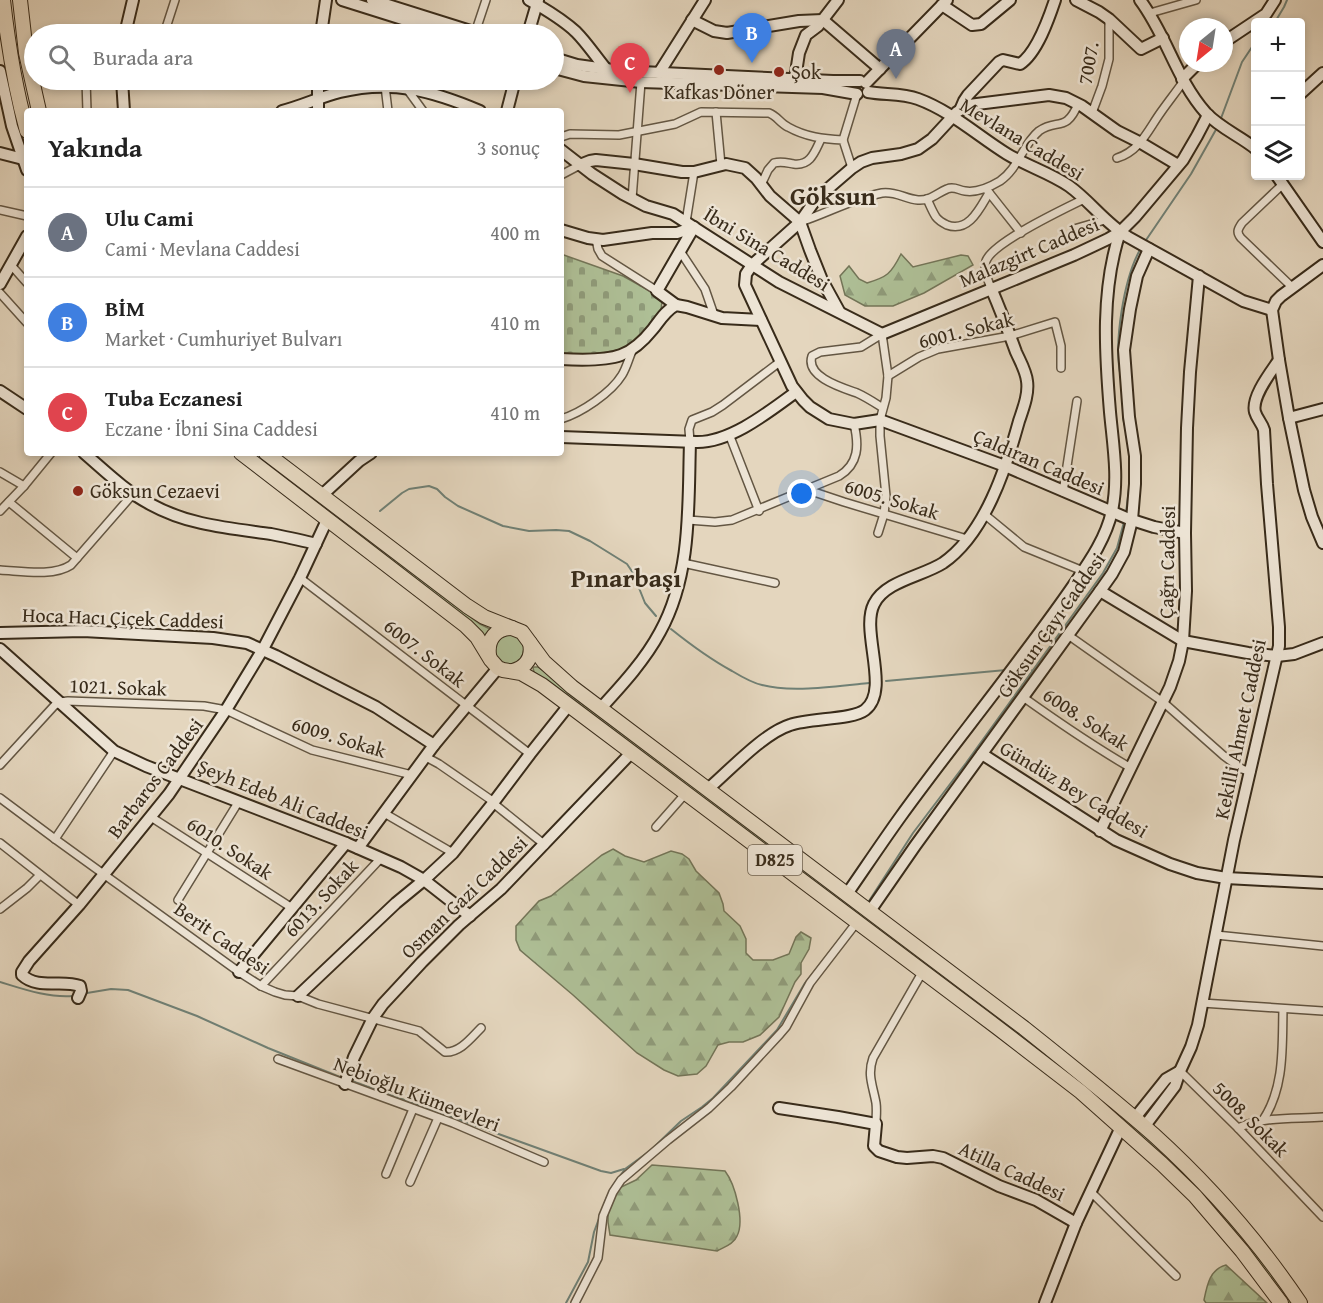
<!DOCTYPE html>
<html lang="tr">
<meta charset="utf-8">
<style>
:root{--surface:#fff;--page:#f6f6f6;--text:#222;--muted:#767676;--line:#e0e0e0;--accent:#b45309}
body{margin:0;font-family:"Gentium Book Plus",serif;background:var(--page);color:var(--text)}
.controls{position:absolute;right:18px;top:18px;display:grid;overflow:hidden;border-radius:6px;box-shadow:0 3px 9px #0003}
.controls button{width:54px;height:54px;display:grid;place-items:center;padding:0;border:0;border-bottom:2px solid var(--line);background:var(--surface);color:var(--text);font:30px sans-serif}
.compass{position:absolute;left:1179px;top:18px;width:54px;height:54px;border-radius:50%;background:var(--surface);box-shadow:0 3px 9px #0003;rotate:210deg}
.you{position:absolute;left:802px;top:494px;width:21px;height:21px;margin:-15px;border:4px solid #fff;border-radius:50%;background:#1a73e8;box-shadow:0 0 0 9px #1a73e833}
.badge{display:grid;place-items:center;width:39px;height:39px;border-radius:50%;background:var(--accent);color:#fff;font-size:20px;font-weight:700}
.pin{position:absolute;translate:-50% -50px;filter:drop-shadow(0 2px 3px #0008)}
.pin::after{content:'';position:absolute;top:32px;width:21px;height:18px;background:inherit;clip-path:polygon(0 0,100% 0,50% 100%)}
.list{margin:0;padding:0;list-style:none}
h2{display:flex;justify-content:space-between;align-items:center;height:78px;margin:0;padding:0 24px;font-size:26px}
h2 small{font-size:20px;font-weight:400;color:var(--muted)}
.list li{display:grid;grid-template-columns:39px 1fr auto;gap:18px;align-items:center;box-sizing:border-box;height:90px;padding:0 24px;border-top:2px solid var(--line)}
.list b{display:block;font-size:22px;white-space:nowrap}
.list p{margin:0;font-size:20px;white-space:nowrap;color:var(--muted)}
.list em{font-size:20px;font-style:normal;color:var(--muted)}
.icon{flex:none;width:33px;height:33px;fill:none;stroke:currentColor;stroke-width:2;stroke-linecap:round;stroke-linejoin:round}
.map{position:relative;flex:none;width:1323px;height:1303px;overflow:hidden}
.search{position:absolute;background:var(--surface);box-shadow:0 3px 9px #0003;left:24px;top:24px;width:540px;height:66px;display:flex;align-items:center;gap:15px;box-sizing:border-box;padding:0 21px;border-radius:33px;color:var(--muted);font-size:22px}
.panel{position:absolute;background:var(--surface);box-shadow:0 3px 9px #0003;left:24px;top:108px;width:540px;height:348px;border-radius:6px}
.map>svg:first-child{display:block}
</style>
<div class="map">
<svg width="1323" height="1303" viewBox="0 0 1323 1303">
<defs>
<pattern id="forest-firs" width="22" height="20" patternUnits="userSpaceOnUse" patternTransform="scale(1.5)"><rect width="22" height="20" fill="#aebf96"/><path d="M5 1l3.5 6h-7zM16 11l3.5 6h-7z" fill="#8f9b7a"/></pattern>
<pattern id="cemetery-stones" width="16" height="16" patternUnits="userSpaceOnUse" patternTransform="scale(1.5)"><rect width="16" height="16" fill="#aebf96"/><path d="M2 7V4a2 2 0 0 1 4 0v3zM10 15v-3a2 2 0 0 1 4 0v3z" fill="#8f9b7a"/></pattern>
</defs>
<rect width="100%" height="100%" fill="#e4d6be"/>
<filter id="stains"><feTurbulence type="fractalNoise" baseFrequency=".00333" numOctaves="4"/><feColorMatrix values="0 0 0 0 .2 0 0 0 0 .09 0 0 0 0 .02 0 0 0 .5 -.17"/></filter>
<radialGradient id="worn" r=".72"><stop offset=".6" stop-color="#630" stop-opacity="0"/><stop offset="1" stop-color="#630" stop-opacity=".3"/></radialGradient>
<g fill="#aebf96" stroke="#737558" stroke-width="1.5">
<path d="M250 453H257L371 542 480 624 490 629 484 636Z"/>
<circle cx="510" cy="650" r="15"/>
<path d="M534 667H538L602 716 1048 1052 1128 1119 1198 1185 1245 1239 1294 1303H1286L1193 1188 598 720 534 672 533 668Z"/>
</g>
<g fill="url(#forest-firs)" stroke="#737558" stroke-width="1.5">
<path d="M901 254 913 267 961 255 968 256 973 265 924 293 893 306H865L845 295 840 276 849 266 859 279 867 283C887 277 891 274 901 254Z"/>
<path d="M613 849 625 856 644 862 671 851 682 854 689 859 696 871 719 893 723 904 724 911 740 926 746 939V953L753 960H773L789 954 796 937 801 932 811 938 809 949 801 963V974L795 982 779 1017 760 1035 743 1042H729L718 1045 706 1066 697 1074 678 1076 664 1070 637 1053 573 995 520 950 516 940V926L539 901 551 896 602 855Z"/>
<path d="M652 1165 725 1171C735 1184 745 1221 737 1236 734 1244 724 1247 717 1251L610 1235 608 1222V1210L619 1188 636 1180Z"/>
<path d="M1226 1265 1267 1303H1206L1204 1300C1207 1285 1210 1269 1226 1265Z"/>
</g>
<path fill="url(#cemetery-stones)" stroke="#737558" stroke-width="1.5" d="M561 254 623 276 657 295 662 301 661 310 658 318 632 345 614 351 589 354H561Z"/>
<g fill="none" stroke-linecap="round" stroke-linejoin="round">
<g stroke="#708075" stroke-width="2">
<path d="M1275 22 1284 7 1287 0"/>
<path d="M1220 121 1242 62 1256 41"/>
<path d="M1144 243 1191 174 1218 126"/>
<path d="M1121 377C1113 344 1124 277 1141 248"/>
<path d="M1123 397V418L1126 430"/>
<path d="M380 511 402 493 409 489 429 486 437 489 445 497 458 506 503 526 529 531 556 530 569 531 590 541 627 564 633 573 645 603 656 616"/>
<path d="M1126 513 1130 480"/>
<path d="M671 629C691 645 710 659 732 671 742 677 752 683 762 685 791 693 840 686 869 683"/>
<path d="M1022 670H1031"/>
<path d="M886 681 1006 670"/>
<path d="M869 901 913 833 966 763 1103 573 1117 548 1124 522"/>
<path d="M0 982C23 989 48 998 73 996"/>
<path d="M87 993 111 989 128 990 197 1016 268 1048 340 1077"/>
<path d="M352 1081 601 1171 611 1173 624 1169"/>
<path d="M612 1187 625 1169 651 1150 681 1121 702 1107 713 1098 777 1030 805 983 849 927"/>
<path d="M566 1303 588 1262 594 1232 607 1197"/>
</g>
<g stroke="#635643" stroke-width="10">
<g id="street">
<path d="M1150 13 1196 0"/>
<path d="M475 33 486 0"/>
<path d="M164 34 175 0"/>
<path d="M86 80 87 111"/>
<path d="M385 86 388 111"/>
<path d="M407 89 423 111"/>
<path d="M716 112 721 165"/>
<path d="M1092 113 1102 86 1109 59V19"/>
<path d="M561 137 570 134 619 135 675 124 701 112 769 113C777 116 780 123 788 127 806 137 823 139 843 140L852 168"/>
<path d="M843 140 857 94"/>
<path d="M1117 158C1140 151 1148 130 1161 112 1168 102 1176 92 1183 82"/>
<path d="M561 175 580 165"/>
<path d="M1283 184 1242 223C1238 229 1236 232 1241 238L1292 287"/>
<path d="M761 185 768 170 774 163C782 161 787 163 794 164 811 166 815 151 821 139"/>
<path d="M987 190 1021 233"/>
<path d="M632 199 641 82"/>
<path d="M927 199C930 205 932 211 936 217 939 221 943 223 947 225 969 233 980 208 989 193"/>
<path d="M0 210 27 216"/>
<path d="M686 222 694 172"/>
<path d="M800 222C828 213 854 198 882 193 896 191 905 199 918 200 930 201 937 193 947 189 954 186 958 190 965 191 977 193 990 187 1000 181 1018 169 1023 144 1039 131 1057 118 1066 133 1078 104"/>
<path d="M1074 229 1105 220"/>
<path d="M596 239 598 249 602 256 657 291"/>
<path d="M680 251 705 289 714 315"/>
<path d="M11 265 27 283"/>
<path d="M991 288C988 280 983 270 986 261 993 242 1064 209 1084 199"/>
<path d="M0 293 27 323"/>
<path d="M888 376 919 357 938 349 1010 336 1055 322 1061 346V368"/>
<path d="M561 419C581 413 611 393 622 375 627 367 629 357 633 349"/>
<path d="M729 434 759 511"/>
<path d="M690 442 689 429 692 420 712 412 723 405 781 361"/>
<path d="M0 472 24 486"/>
<path d="M808 490 844 502 967 539"/>
<path d="M1063 492 1077 401"/>
<path d="M9 502 77 558"/>
<path d="M0 511 24 486 51 453"/>
<path d="M984 514 1024 547 1083 571"/>
<path d="M688 520 715 522 732 520 839 476C859 464 859 445 854 424"/>
<path d="M878 533 884 514 886 496 880 436V420L886 398 888 376 882 334 861 347 820 352 812 356C805 377 843 388 857 393 866 397 875 403 883 408"/>
<path d="M683 563 775 583"/>
<path d="M0 570C21 571 53 577 71 565L133 494"/>
<path d="M300 578 530 754"/>
<path d="M1068 635 1163 702 1224 756 1242 769 1251 772"/>
<path d="M1023 697C1058 722 1093 746 1131 768"/>
<path d="M426 757 439 764 494 802"/>
<path d="M0 765 54 706 59 702 68 701 204 706 226 710 312 750 412 775"/>
<path d="M0 798 55 839 239 972 261 986 275 992 285 995 298 996 318 1004 419 1031 445 1052C460 1053 471 1038 481 1028"/>
<path d="M493 803 545 845"/>
<path d="M384 813 453 853"/>
<path d="M151 817 292 908"/>
<path d="M656 827 686 793"/>
<path d="M55 839 114 751"/>
<path d="M0 843 79 905"/>
<path d="M178 900 239 801"/>
<path d="M0 909 27 888 40 875"/>
<path d="M1216 935 1323 946"/>
<path d="M261 986 381 858"/>
<path d="M1202 1003 1323 1011"/>
<path d="M278 1059 453 1123 544 1162"/>
<path d="M1180 1071 1238 1128 1323 1217"/>
<path d="M1263 1120C1285 1087 1282 1046 1283 1009"/>
<path d="M876 1124C876 1117 877 1110 876 1103 873 1086 867 1075 873 1058L923 971"/>
<path d="M1238 1128C1264 1116 1295 1119 1323 1117"/>
<path d="M386 1174 413 1109"/>
<path d="M410 1182 438 1118"/>
<path d="M1091 1192 1176 1276"/>
<path d="M575 1303 598 1258 603 1216 613 1192 621 1180 668 1140 709 1108 731 1087 780 1034 786 1027 810 983 857 922"/>
</g>
</g>
<g stroke="#382b1a" stroke-width="14">
<g id="secondary">
<path d="M342 0 450 34"/>
<path d="M372 0 480 34"/>
<path d="M529 0C545 9 562 19 576 32 587 43 596 57 606 69"/>
<path d="M1076 0 1099 12 1109 19 1141 49 1163 38"/>
<path d="M1140 0C1167 36 1176 79 1206 113 1220 128 1240 136 1256 149"/>
<path d="M942 5 972 25 981 24 1010 0"/>
<path d="M692 20 714 31 727 33 799 21 823 20 880 69"/>
<path d="M125 34 133 0"/>
<path d="M321 34 326 0"/>
<path d="M528 34 538 0"/>
<path d="M1224 42 1266 14 1275 0"/>
<path d="M554 58 577 65 620 71 833 81H860"/>
<path d="M554 68 584 76 641 82 823 88 857 94"/>
<path d="M0 71 12 126 27 170"/>
<path d="M659 73 705 0"/>
<path d="M795 79 799 53 806 35 818 26 838 0"/>
<path d="M1182 79 1198 63"/>
<path d="M122 80 124 111"/>
<path d="M866 83 947 0"/>
<path d="M868 92C884 95 902 93 918 99 951 111 978 136 1007 154 1027 166 1050 173 1069 186 1090 201 1105 223 1128 237L1243 301 1272 310"/>
<path d="M1300 94 1323 73"/>
<path d="M961 108 964 101 968 95 999 62 1003 60 1020 64C1037 53 1049 18 1055 0"/>
<path d="M282 111C302 106 320 97 340 92 391 79 433 91 480 111"/>
<path d="M318 111V80"/>
<path d="M507 111 515 80"/>
<path d="M561 150 592 174 623 194 646 206 673 214 779 282 882 334 1074 255 1108 239 1120 232 1135 217 1183 160 1197 136 1208 115"/>
<path d="M0 153 27 160"/>
<path d="M580 165 590 161 596 160 634 164 682 172H694L726 164 745 168 756 178 770 196 800 222 810 250 822 280 839 311"/>
<path d="M1178 165 1141 143 1117 131 1082 106 1066 98 1049 95 969 105 957 112 932 139 918 149 901 154 872 158 861 162 852 168 816 199 800 222 752 265 746 274 745 285 792 386 803 400 810 407 829 419 854 424 880 420 1005 466 1129 519 1154 527 1185 533"/>
<path d="M1277 176 1323 242"/>
<path d="M561 230 588 238 603 240 652 233H677L694 227 657 291 676 305"/>
<path d="M1323 265 1281 296 1276 301 1272 310 1279 360 1289 418 1304 490 1312 517 1323 543"/>
<path d="M0 284 27 236"/>
<path d="M561 359C579 360 605 361 621 355 634 350 645 339 653 329 660 320 666 310 676 305L687 307 722 318 761 320"/>
<path d="M0 391 27 409"/>
<path d="M1289 418 1323 409"/>
<path d="M561 437 696 442C730 443 770 411 796 392"/>
<path d="M84 453C105 471 125 491 150 504 188 525 228 528 271 534 286 537 301 540 316 544"/>
<path d="M321 496 359 461 371 453"/>
<path d="M1100 591 1183 641 1248 653 1277 656 1294 654 1323 643"/>
<path d="M0 633 83 631 213 638 247 643 276 656 376 707 434 745"/>
<path d="M0 649 114 751 146 766 346 843 401 867 424 880 470 916"/>
<path d="M601 708C623 684 645 660 660 632 692 574 688 505 690 442"/>
<path d="M982 754 1116 840 1170 864 1197 873 1226 878 1323 883"/>
<path d="M708 789C730 770 764 733 790 725 809 718 852 720 865 710 891 690 860 631 874 604 885 581 923 576 943 563 985 534 1006 468 1019 421 1023 409 1029 394 1027 381 1026 371 1020 361 1016 352 1008 330 1000 309 991 288"/>
<path d="M1100 831 1170 687 1179 661 1183 641 1186 591 1185 533 1187 428 1190 372 1199 276"/>
<path d="M358 848 434 745 498 668"/>
<path d="M847 894C865 868 883 841 901 816 940 762 982 710 1022 656 1040 632 1058 608 1075 583 1090 561 1106 538 1112 511 1119 478 1113 445 1110 412 1105 352 1101 290 1120 232"/>
<path d="M870 911 915 846 1100 591 1112 574 1124 552 1132 520 1135 484V456L1129 417 1124 350 1130 309 1137 276 1149 249"/>
<path d="M239 972 346 843"/>
<path d="M298 996 396 903 424 880 453 853 493 803 530 754 569 705"/>
<path d="M78 998 81 991 80 986C62 979 38 990 22 975V972L29 961 79 905 169 794 226 710 263 649 300 578 327 520"/>
<path d="M1180 1071 1191 1047 1198 1025 1234 840 1279 646V627L1267 484 1264 430C1262 423 1257 419 1255 412 1251 397 1271 372 1279 360"/>
<path d="M345 1084 354 1057 373 1018 383 1004 422 962 459 925 501 889 632 752"/>
<path d="M779 1108 838 1117 876 1124 874 1146 879 1151 897 1157 907 1158 933 1156 943 1158 999 1186 1036 1200 1076 1223"/>
<path d="M1134 1119 1166 1079 1180 1071 1175 1086 1144 1127"/>
<path d="M1045 1303 1076 1223 1121 1127"/>
</g>
</g>
<g stroke="#382b1a" stroke-width="16">
<g id="highway">
<path d="M3 0C8 44 15 88 27 131"/>
<path d="M20 0 26 53 39 111"/>
<path d="M241 453 466 626 477 637 491 660 498 668 503 670 521 673 542 685 998 1028 1081 1092 1162 1164 1195 1196 1242 1251 1281 1303"/>
<path d="M266 453 467 606 484 617 522 632 544 662 572 687 1024 1028C1068 1063 1112 1098 1154 1135 1209 1185 1259 1242 1300 1303"/>
<path d="M489 655C487 639 496 628 512 628"/>
<path d="M513 671C527 667 533 657 530 643"/>
</g>
</g>
<use href="#street" stroke="#ede4d5" stroke-width="7"/>
<use href="#secondary" stroke="#ede4d5" stroke-width="10"/>
<use href="#highway" stroke="#e4d6be" stroke-width="14"/>
</g>
<g fill="#8f2418" stroke="#ede4d5" stroke-width="2">
<circle cx="719" cy="70" r="6"/>
<circle cx="779" cy="72" r="6"/>
<circle cx="78" cy="491" r="6"/>
</g>
<g text-anchor="middle" stroke-width="5" stroke-linejoin="round" paint-order="stroke">
<rect fill="#ede4d5" stroke="#6e6252" stroke-width="1.5" x="748" y="845" width="54" height="30" rx="4.5"/>
<g font-size="18" font-weight="bold" fill="#382b1a">
<text x="775" y="866">D825</text>
</g>
<g font-size="20" fill="#382b1a" stroke="#ede4d5">
<text transform="translate(1088 63) rotate(-80)" y="7">7007.</text>
<text transform="translate(1022 139) rotate(31)" y="7">Mevlana Caddesi</text>
<text transform="translate(767 249) rotate(31)" y="7">İbni Sina Caddesi</text>
<text transform="translate(1029 252) rotate(-23)" y="7">Malazgirt Caddesi</text>
<text transform="translate(966 330) rotate(-14)" y="7">6001. Sokak</text>
<text transform="translate(1039 462) rotate(23)" y="7">Çaldıran Caddesi</text>
<text transform="translate(892 499) rotate(17)" y="7">6005. Sokak</text>
<text transform="translate(1167 562) rotate(-89)" y="7">Çağrı Caddesi</text>
<text transform="translate(123 618) rotate(2)" y="7">Hoca Hacı Çiçek Caddesi</text>
<text transform="translate(1051 625) rotate(-55)" y="7">Göksun Çayı Caddesi</text>
<text transform="translate(425 653) rotate(38)" y="7">6007. Sokak</text>
<text transform="translate(118 687) rotate(2)" y="7">1021. Sokak</text>
<text transform="translate(1086 719) rotate(33)" y="7">6008. Sokak</text>
<text transform="translate(1240 729) rotate(-78)" y="7">Kekilli Ahmet Caddesi</text>
<text transform="translate(339 737) rotate(17)" y="7">6009. Sokak</text>
<text transform="translate(155 778) rotate(-53)" y="7">Barbaros Caddesi</text>
<text transform="translate(1074 789) rotate(31)" y="7">Gündüz Bey Caddesi</text>
<text transform="translate(283 799) rotate(22)" y="7">Şeyh Edeb Ali Caddesi</text>
<text transform="translate(230 848) rotate(33)" y="7">6010. Sokak</text>
<text transform="translate(464 897) rotate(-44)" y="7">Osman Gazi Caddesi</text>
<text transform="translate(321 898) rotate(-47)" y="7">6013. Sokak</text>
<text transform="translate(222 938) rotate(35)" y="7">Berit Caddesi</text>
<text transform="translate(417 1094) rotate(21)" y="7">Nebioğlu Kümeevleri</text>
<text transform="translate(1251 1119) rotate(45)" y="7">5008. Sokak</text>
<text transform="translate(1012 1171) rotate(25)" y="7">Atilla Caddesi</text>
</g>
<g font-size="20" fill="#382b1a" stroke="#ede4d5" text-anchor="start">
<text x="791" y="79">Şok</text>
<text x="719" y="99" text-anchor="middle">Kafkas Döner</text>
<text x="90" y="498">Göksun Cezaevi</text>
</g>
<g font-size="26" font-weight="bold" fill="#382b1a" stroke="#ede4d5">
<text x="833" y="205">Göksun</text>
<text x="626" y="587">Pınarbaşı</text>
</g>
</g>
<rect width="100%" height="100%" filter="url(#stains)"/>
<rect width="100%" height="100%" fill="url(#worn)"/>
</svg>
<div class="controls">
<button>+</button>
<button>−</button>
<button><svg class="icon" aria-label="layers" viewBox="0 0 24 24"><path d="M12 4l9 5-9 5-9-5zM3 14l9 5 9-5"/></svg></button>
</div>
<svg class="compass" viewBox="-18 -18 36 36"><path d="M0-13l5 13h-10z" fill="#e53935"/><path d="M0 13l5-13h-10z" fill="#767676"/></svg>
<div class="you"></div>
<div class="pin badge" style="left:896px;top:79px;background:#6b7280">A</div>
<div class="pin badge" style="left:752px;top:63px;background:#3f7fe0">B</div>
<div class="pin badge" style="left:630px;top:93px;background:#e0444e">C</div>
<div class="search"><svg class="icon" aria-label="search" viewBox="0 0 24 24"><circle cx="10" cy="10" r="6"/><path d="M15 15l6 6"/></svg>Burada ara</div>
<section class="panel">
<h2>Yakında<small>3 sonuç</small></h2>
<ul class="list">
<li><span class="badge" style="background:#6b7280">A</span><div><b>Ulu Cami</b><p>Cami · Mevlana Caddesi</p></div><em>400 m</em></li>
<li><span class="badge" style="background:#3f7fe0">B</span><div><b>BİM</b><p>Market · Cumhuriyet Bulvarı</p></div><em>410 m</em></li>
<li><span class="badge" style="background:#e0444e">C</span><div><b>Tuba Eczanesi</b><p>Eczane · İbni Sina Caddesi</p></div><em>410 m</em></li>
</ul>
</section>
</div>
